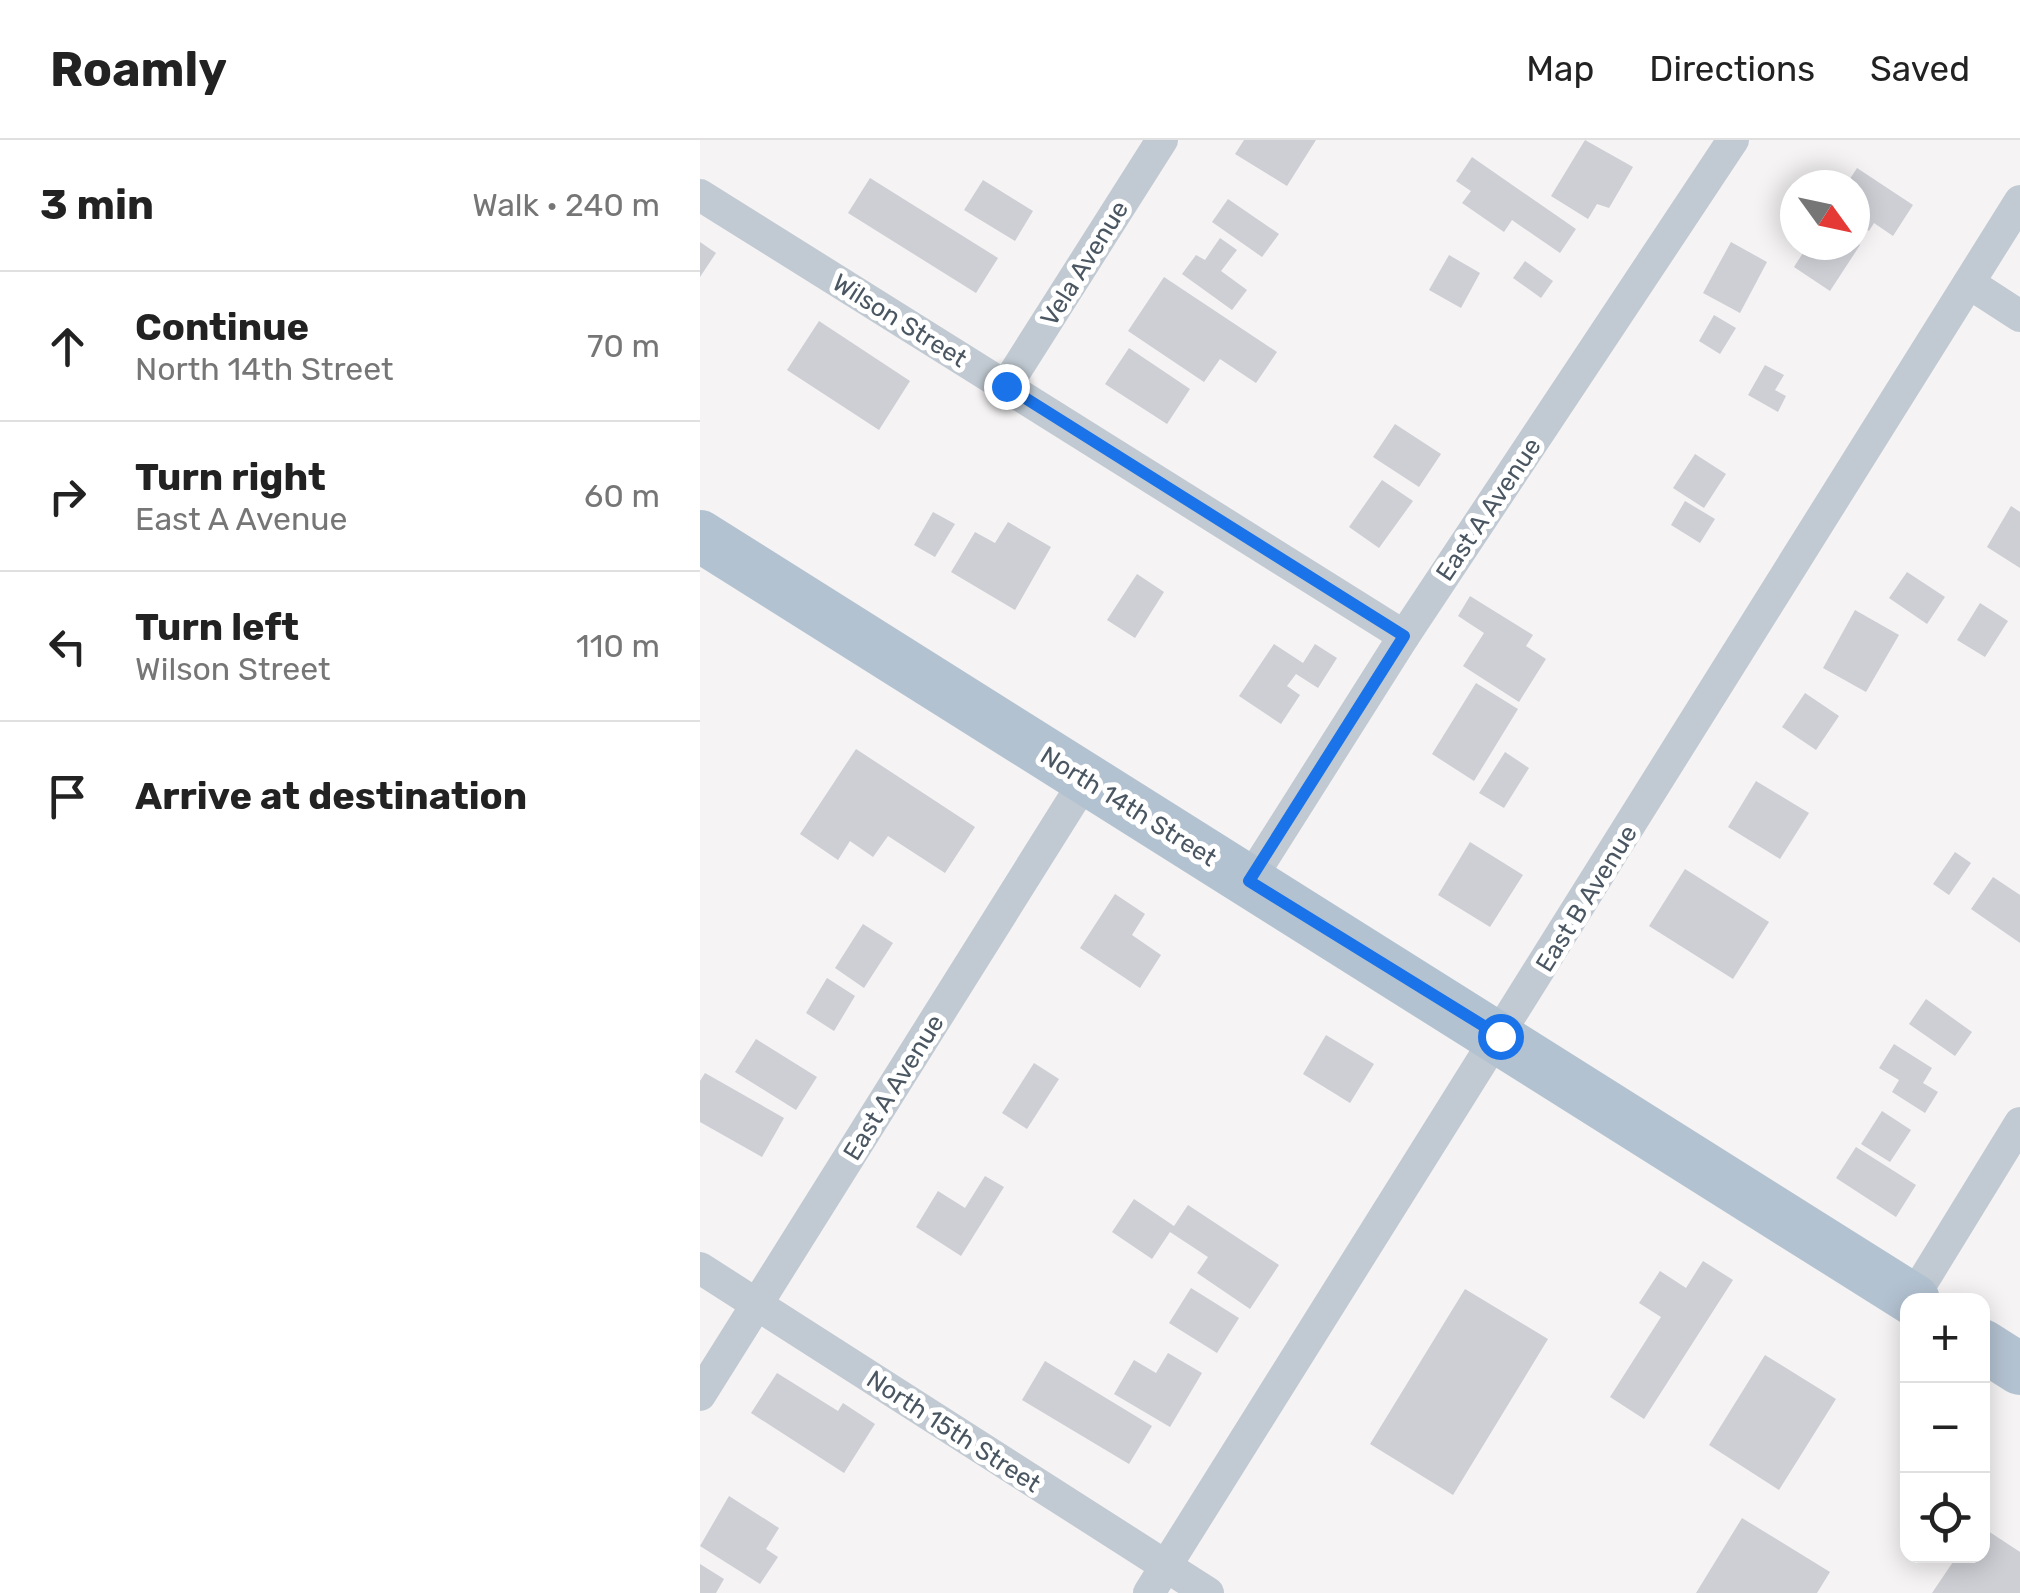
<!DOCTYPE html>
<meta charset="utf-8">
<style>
:root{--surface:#fff;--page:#f2f2f2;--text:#222;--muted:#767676;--line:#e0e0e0}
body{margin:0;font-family:Rubik,sans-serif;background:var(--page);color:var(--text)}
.controls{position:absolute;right:30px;bottom:30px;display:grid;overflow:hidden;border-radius:20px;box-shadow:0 5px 25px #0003}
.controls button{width:90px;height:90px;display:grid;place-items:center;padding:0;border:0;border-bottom:2px solid var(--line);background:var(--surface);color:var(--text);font:50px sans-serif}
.compass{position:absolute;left:1080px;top:30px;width:90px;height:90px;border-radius:50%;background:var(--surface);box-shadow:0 5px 25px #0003;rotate:123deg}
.stop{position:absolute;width:30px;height:30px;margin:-22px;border:8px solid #1a73e8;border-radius:50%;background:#fff}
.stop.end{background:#1a73e8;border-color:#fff;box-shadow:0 2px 10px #0008}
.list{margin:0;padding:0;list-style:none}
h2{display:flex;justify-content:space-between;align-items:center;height:130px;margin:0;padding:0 40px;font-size:42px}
h2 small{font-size:32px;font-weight:400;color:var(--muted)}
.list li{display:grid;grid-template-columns:65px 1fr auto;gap:30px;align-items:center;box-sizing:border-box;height:150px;padding:0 40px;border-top:2px solid var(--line)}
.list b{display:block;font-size:38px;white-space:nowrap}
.list p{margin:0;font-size:32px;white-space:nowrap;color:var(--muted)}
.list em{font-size:32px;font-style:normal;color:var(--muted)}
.icon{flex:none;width:55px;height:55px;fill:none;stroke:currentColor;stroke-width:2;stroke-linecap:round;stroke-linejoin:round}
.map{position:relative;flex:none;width:1320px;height:1453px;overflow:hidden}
header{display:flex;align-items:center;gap:60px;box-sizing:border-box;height:140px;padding:0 50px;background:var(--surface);border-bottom:2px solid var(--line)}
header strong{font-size:48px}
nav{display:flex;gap:55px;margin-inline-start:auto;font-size:35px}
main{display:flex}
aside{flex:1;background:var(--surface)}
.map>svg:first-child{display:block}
</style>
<header>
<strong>Roamly</strong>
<nav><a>Map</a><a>Directions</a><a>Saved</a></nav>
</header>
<main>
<aside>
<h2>3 min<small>Walk · 240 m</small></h2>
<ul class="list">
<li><svg class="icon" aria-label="ahead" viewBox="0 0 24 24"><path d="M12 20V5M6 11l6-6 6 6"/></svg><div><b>Continue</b><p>North 14th Street</p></div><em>70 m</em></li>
<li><svg class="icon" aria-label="right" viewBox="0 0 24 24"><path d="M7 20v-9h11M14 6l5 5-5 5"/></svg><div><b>Turn right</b><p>East A Avenue</p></div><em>60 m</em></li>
<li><svg class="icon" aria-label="left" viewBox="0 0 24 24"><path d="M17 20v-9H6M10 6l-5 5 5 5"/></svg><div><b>Turn left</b><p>Wilson Street</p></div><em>110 m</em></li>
<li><svg class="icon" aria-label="arrive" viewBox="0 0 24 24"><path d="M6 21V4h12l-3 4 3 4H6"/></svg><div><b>Arrive at destination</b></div></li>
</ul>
</aside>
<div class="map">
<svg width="1320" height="1453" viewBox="0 0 1320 1453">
<rect width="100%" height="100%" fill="#f5f3f3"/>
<g fill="#cdcfd5">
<path d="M544 0H616L587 46 535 14Z"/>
<path d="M885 0 933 27 909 68 897 64 888 79 851 56Z"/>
<path d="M772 17 876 89 860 113 812 80 804 92 762 63 771 51 756 41Z"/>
<path d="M1157 28 1213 65 1193 96 1174 83 1169 91 1155 82V45H1146Z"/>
<path d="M170 38 298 118 276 153 148 73Z"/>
<path d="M283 40 333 71 315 101 264 70Z"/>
<path d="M528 59 579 94 562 117 512 82Z"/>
<path d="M520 98 537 110 521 131 547 150 532 170 482 134 496 115 505 120Z"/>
<path d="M0 102 16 113 0 137Z"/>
<path d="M1031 102 1067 122 1040 173 1003 153Z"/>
<path d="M1155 102 1160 105 1130 151 1094 127 1108 105Z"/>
<path d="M749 115 780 133 761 168 729 150Z"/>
<path d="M825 121 853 141 841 158 813 138Z"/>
<path d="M464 137 577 212 556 243 520 219 504 242 428 191Z"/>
<path d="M1014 175 1036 188 1020 214 999 201Z"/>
<path d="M119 181 210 241 179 290 87 230Z"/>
<path d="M429 208 490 249 467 284 405 244Z"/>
<path d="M1065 225 1084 235 1075 250 1086 256 1078 272 1048 255Z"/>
<path d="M695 284 741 314 719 347 673 317Z"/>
<path d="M995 314 1026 334 1004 368 973 348Z"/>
<path d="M682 340 713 361 679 408 649 387Z"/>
<path d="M985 361 1015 379 1000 403 971 385Z"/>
<path d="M1311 366 1320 372V428L1287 407Z"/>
<path d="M233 372 255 384 235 417 214 405Z"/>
<path d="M308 382 351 407 315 470 251 432 275 392 295 403Z"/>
<path d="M1207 432 1245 457 1227 484 1189 458Z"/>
<path d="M437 434 464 452 435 498 407 480Z"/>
<path d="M770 456 833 495 826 506 846 519 819 562 763 526 784 493 758 476Z"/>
<path d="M1280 463 1308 481 1285 517 1257 500Z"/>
<path d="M1155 470 1199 495 1166 552 1123 528Z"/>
<path d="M574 504 603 523 615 504 637 518 618 548 596 534 587 546 600 555 581 584 539 556Z"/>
<path d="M776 543 818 569 774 641 732 614Z"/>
<path d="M1105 553 1139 576 1116 610 1082 587Z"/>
<path d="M156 609 275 687 245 733 188 696 173 717 150 701 138 720 100 694Z"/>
<path d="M805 612 829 628 804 668 779 653Z"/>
<path d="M1056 641 1109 673 1080 719 1028 687Z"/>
<path d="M770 702 823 735 790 787 738 755Z"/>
<path d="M1255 712 1271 723 1249 755 1233 744Z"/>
<path d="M985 729 1069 782 1033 839 949 786Z"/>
<path d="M1293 737 1320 755V803L1271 769Z"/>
<path d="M415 754 445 774 432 795 461 815 440 848 380 808Z"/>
<path d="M163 784 193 803 164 848 135 828Z"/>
<path d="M127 838 155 856 134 891 106 873Z"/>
<path d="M1226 859 1272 892 1255 916 1209 884Z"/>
<path d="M626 895 674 924 650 963 603 934Z"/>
<path d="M56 899 117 937 96 970 35 932Z"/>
<path d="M1194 904 1232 928 1223 943 1238 952 1225 973 1192 952 1199 940 1179 928Z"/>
<path d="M334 923 359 939 327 989 302 973Z"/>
<path d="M5 933 84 978 62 1017 0 982V941Z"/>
<path d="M1182 971 1211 990 1190 1022 1161 1004Z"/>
<path d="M1156 1007 1216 1045 1196 1077 1136 1038Z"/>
<path d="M285 1036 304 1047 261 1116 216 1087 238 1051 265 1068Z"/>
<path d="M434 1059 474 1086 488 1065 579 1125 550 1169 497 1133 508 1117 470 1092 452 1119 412 1092Z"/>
<path d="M1003 1121 1033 1140 944 1279 910 1257 961 1177 939 1163 960 1131 986 1148Z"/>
<path d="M491 1148 539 1178 517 1213 469 1183Z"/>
<path d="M765 1149 848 1199 753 1355 670 1304Z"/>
<path d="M468 1213 502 1233 470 1287 414 1254 434 1220 456 1233Z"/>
<path d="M1065 1215 1136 1259 1079 1350 1009 1305Z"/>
<path d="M345 1221 452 1286 429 1324 322 1260Z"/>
<path d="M77 1233 138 1271 143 1263 175 1284 144 1333 51 1273Z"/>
<path d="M29 1356 79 1388 66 1409 78 1417 60 1444 0 1406Z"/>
<path d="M1042 1378 1130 1432 1117 1453H996Z"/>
<path d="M1282 1387 1320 1412V1453H1232L1257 1416H1282Z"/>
<path d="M0 1424 24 1439 16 1453H0Z"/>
</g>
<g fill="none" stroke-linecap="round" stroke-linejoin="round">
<g stroke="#c1cad2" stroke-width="32">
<path d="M0 55 704 496"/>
<path d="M1269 143 1320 176"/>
<path d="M306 246 462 0"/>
<path d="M549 741 704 496 1033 0"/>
<path d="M0 1128 508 1453"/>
<path d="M1212 1159 1320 983"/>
<path d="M0 1255 386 639"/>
<path d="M449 1453 1320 61"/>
</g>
<g stroke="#b3c2d1" stroke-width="52">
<path d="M0 396 1214 1160"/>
<path d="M1282 1205 1320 1229"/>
</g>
</g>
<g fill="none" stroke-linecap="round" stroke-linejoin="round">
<path stroke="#1a73e8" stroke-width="12" d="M306 246 704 496 549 741 800 896"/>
</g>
<g text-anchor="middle" stroke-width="10" stroke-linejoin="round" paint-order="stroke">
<g font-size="25" fill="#4a5661" stroke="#fff">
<text transform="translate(384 123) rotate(-58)" y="9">Vela Avenue</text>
<text transform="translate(200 180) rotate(32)" y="9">Wilson Street</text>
<text transform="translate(788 369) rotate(-56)" y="9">East A Avenue</text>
<text transform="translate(429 666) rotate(32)" y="9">North 14th Street</text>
<text transform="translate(886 758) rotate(-58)" y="9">East B Avenue</text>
<text transform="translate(193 947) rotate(-58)" y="9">East A Avenue</text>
<text transform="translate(254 1291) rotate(33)" y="9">North 15th Street</text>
</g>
</g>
</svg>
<div class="controls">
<button>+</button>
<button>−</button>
<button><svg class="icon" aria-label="locate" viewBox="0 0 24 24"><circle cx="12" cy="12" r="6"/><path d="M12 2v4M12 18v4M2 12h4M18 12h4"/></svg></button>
</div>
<svg class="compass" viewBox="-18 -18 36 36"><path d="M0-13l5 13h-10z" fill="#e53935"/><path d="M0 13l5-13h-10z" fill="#767676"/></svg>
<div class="stop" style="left:800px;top:896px"></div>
<div class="stop end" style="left:306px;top:246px"></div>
</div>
</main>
